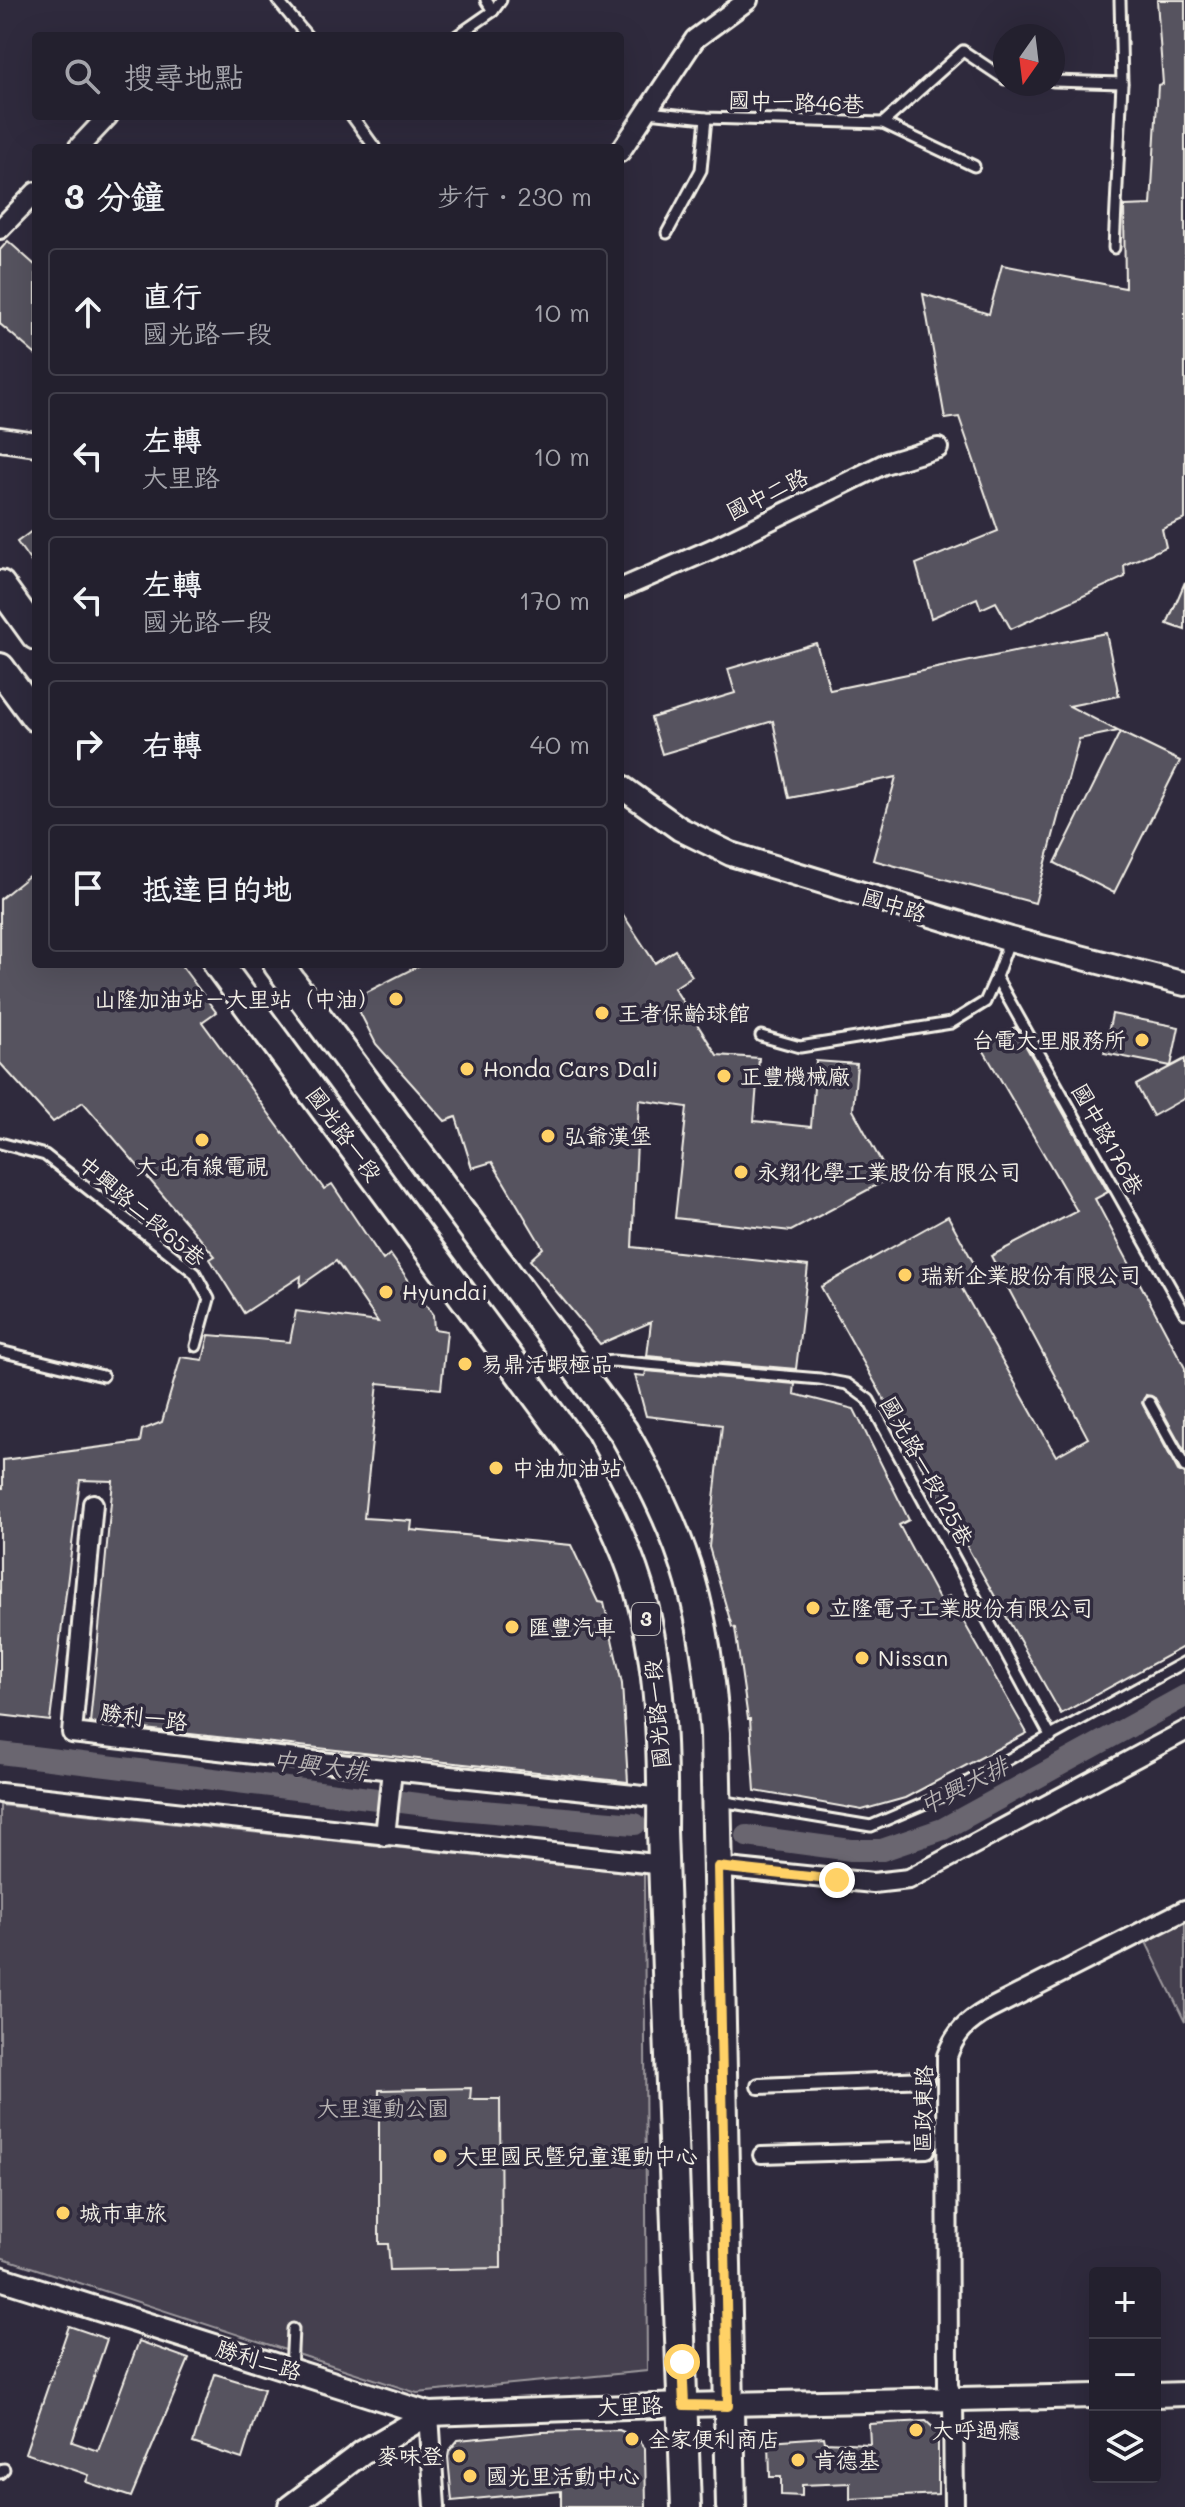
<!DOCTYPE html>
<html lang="zh-TW">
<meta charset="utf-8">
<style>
:root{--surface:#23202e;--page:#2b2836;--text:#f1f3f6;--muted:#a3a3aa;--line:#403e4a}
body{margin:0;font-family:Mali,"LXGW WenKai TC",sans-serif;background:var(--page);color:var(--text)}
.controls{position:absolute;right:24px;bottom:24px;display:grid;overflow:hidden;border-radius:8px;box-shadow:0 8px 32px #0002}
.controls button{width:72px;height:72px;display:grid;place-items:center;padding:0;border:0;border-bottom:2px solid var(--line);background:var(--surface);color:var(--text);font:40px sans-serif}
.compass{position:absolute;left:993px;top:24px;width:72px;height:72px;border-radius:50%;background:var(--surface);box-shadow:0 8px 32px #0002;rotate:194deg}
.stop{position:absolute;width:24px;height:24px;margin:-18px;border:6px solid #ffd166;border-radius:50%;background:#fff}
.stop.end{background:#ffd166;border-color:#fff;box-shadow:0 2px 8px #0008}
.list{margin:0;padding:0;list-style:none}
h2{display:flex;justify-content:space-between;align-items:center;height:104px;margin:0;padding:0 32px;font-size:34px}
h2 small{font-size:26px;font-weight:400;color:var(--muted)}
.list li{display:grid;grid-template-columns:52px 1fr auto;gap:24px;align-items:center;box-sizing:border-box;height:128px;margin:0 16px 16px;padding:0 16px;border:2px solid var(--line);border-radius:8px}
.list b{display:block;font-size:30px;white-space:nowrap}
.list p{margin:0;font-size:26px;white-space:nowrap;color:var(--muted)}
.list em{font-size:26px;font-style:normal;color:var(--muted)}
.icon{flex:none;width:44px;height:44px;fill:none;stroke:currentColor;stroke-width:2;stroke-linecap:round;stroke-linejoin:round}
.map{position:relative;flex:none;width:1185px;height:2507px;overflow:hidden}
.search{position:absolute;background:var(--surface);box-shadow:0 8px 32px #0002;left:32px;top:32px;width:592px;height:88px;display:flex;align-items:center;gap:20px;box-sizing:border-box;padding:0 28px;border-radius:8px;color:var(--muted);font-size:30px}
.panel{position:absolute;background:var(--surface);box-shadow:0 8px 32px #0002;left:32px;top:144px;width:592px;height:824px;border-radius:8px}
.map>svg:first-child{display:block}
</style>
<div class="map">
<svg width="1185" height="2507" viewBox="0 0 1185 2507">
<rect width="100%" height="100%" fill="#2f2a3d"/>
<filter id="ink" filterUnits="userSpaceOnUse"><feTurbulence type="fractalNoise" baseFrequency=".0125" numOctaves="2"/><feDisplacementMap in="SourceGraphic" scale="16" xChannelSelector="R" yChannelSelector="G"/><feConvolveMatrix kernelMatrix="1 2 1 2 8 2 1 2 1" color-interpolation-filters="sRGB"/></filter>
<g filter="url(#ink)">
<g fill="#454050" stroke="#9c989c" stroke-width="2">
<path d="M0 1805 644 1874 647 2371 417 2393 0 2257Z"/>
<path d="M1185 1920V2022L1145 1940Z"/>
</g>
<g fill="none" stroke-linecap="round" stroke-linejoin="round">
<g stroke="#6a6670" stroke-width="22">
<path d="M0 1753 459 1809 635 1824"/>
<path d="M747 1836 851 1850H882L943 1829 1185 1696"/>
</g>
</g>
<g fill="#56525f" stroke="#f4f1e8" stroke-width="2">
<path d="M1157 0H1185V519L1162 529 1166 547 1124 565 1125 577 1011 629 996 602 981 609 977 598 931 618 916 564 998 531 959 417 945 419 923 294 989 314 1002 265 1125 288 1124 206 1151 205 1158 85 1163 84Z"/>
<path d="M8 241 36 266V355L0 324V250Z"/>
<path d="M36 528V569L17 542Z"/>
<path d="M1185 582V630L1167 624Z"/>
<path d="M1106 633 1119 696 1069 706 1118 731 1079 739 1035 903 873 860 896 777 789 798 773 721 662 754 651 718 735 693 728 669 816 643 830 690Z"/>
<path d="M1120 732 1180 761 1114 893 1055 863Z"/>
<path d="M36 870V964H180L216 1012 202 1022 324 1189 332 1184 383 1260 390 1254 433 1315 434 1329 447 1331 441 1389 378 1383 364 1518 412 1521 411 1530 571 1545 598 1602 604 1603 622 1684 628 1782 90 1723 113 1481 80 1480 50 1721 0 1715V1488H3V1460L140 1442 142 1430 162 1422 181 1357 203 1360 209 1335 290 1342 296 1311 378 1322 336 1261 300 1286 301 1276 244 1313 210 1259 215 1256 83 1102 53 1122 0 1063V899Z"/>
<path d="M620 910 655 963 675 950 692 976 674 988 717 1055 759 1058 754 1121 811 1127 816 1061 857 1064 853 1110 890 1178 791 1231 675 1218 687 1107 639 1100 632 1247 808 1266 796 1369 647 1356 651 1322 600 1344 530 1260 543 1248 492 1162 472 1168 456 1117 445 1121 376 1044 353 999 422 964H620Z"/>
<path d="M1112 1014 1179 1027 1171 1066 1104 1053Z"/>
<path d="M1015 1027 1108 1192 1095 1199 1185 1368V1452L1155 1398 1146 1395 1142 1403 1178 1471 1185 1474V1646L1061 1714 821 1287 948 1216 977 1269 957 1280 1056 1456 1088 1438 991 1256 1077 1211 981 1046Z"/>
<path d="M1185 1059V1098L1153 1116 1136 1085Z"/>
<path d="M646 1371 795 1384 794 1394 854 1409 909 1520 899 1525 940 1601 949 1596 1027 1733 905 1798 862 1810 755 1791 750 1719H748L735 1628 732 1627 709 1547 722 1425 646 1416 635 1375 645 1376Z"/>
<path d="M471 2088 470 2099H500L501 2268 390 2270 388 2244H379V2090Z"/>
<path d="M69 2326 107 2339 72 2442 98 2451 139 2341 189 2359 131 2497 86 2482 89 2475 25 2453Z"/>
<path d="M215 2374 264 2389 242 2459 193 2443Z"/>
<path d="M926 2421 938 2432V2494L850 2499V2483L802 2485V2496L781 2495V2477H770L769 2441 824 2437 825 2442 870 2444 869 2424Z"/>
<path d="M619 2430 636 2437 645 2448 646 2507H561V2491L452 2501 448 2457 449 2451 458 2440 542 2432Z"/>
</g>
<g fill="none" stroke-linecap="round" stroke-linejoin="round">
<g stroke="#f4f1e8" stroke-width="15">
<g id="service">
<path d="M277 0 307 36"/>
<path d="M486 0 493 11"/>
<path d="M457 36 493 11 501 0"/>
<path d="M1053 81 1122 83"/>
<path d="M648 112 706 118 883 123 963 51 1005 79"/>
<path d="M352 116 375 148"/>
<path d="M883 123 974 166"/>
<path d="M667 233 701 170 706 118"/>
<path d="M1114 248 1122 83 1120 0"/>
<path d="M1010 939 996 977 1185 1313"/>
<path d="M761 1036 800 1047 951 1023 985 1002 996 977"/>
<path d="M0 1143 45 1155 195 1273 209 1299 196 1346"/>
<path d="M0 1351 103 1376"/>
<path d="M578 1365 613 1361 820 1379 847 1384 869 1400 1051 1737"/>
<path d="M1149 1402 1185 1467"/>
<path d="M720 1801 871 1826 944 1795 1185 1662"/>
<path d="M291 2370 293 2329"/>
<path d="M0 2473 4 2469"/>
</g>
</g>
<g stroke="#f4f1e8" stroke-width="20">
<g id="pedestrian">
<path d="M759 2086 926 2079"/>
<path d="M761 2155 927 2150"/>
</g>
</g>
<g stroke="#f4f1e8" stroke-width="24">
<g id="minor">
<path d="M78 148 108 116"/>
<path d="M620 152 695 39 748 0"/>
<path d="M0 229 36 192"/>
<path d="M620 589 712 549 884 464 938 448"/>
<path d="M93 1504 72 1733 392 1770 663 1798"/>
<path d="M0 1793 664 1865"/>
<path d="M385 1836 392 1770"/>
<path d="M718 1867 873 1883 909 1879 1185 1731"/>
<path d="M429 2414 435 2507"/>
<path d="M954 2507 953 2399 948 2386 947 2056C955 2033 967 2022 988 2010L1185 1910"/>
</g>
</g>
<g stroke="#f4f1e8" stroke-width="28">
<g id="tertiary">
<path d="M0 439 36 444"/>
<path d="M620 786 680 829 731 854 1010 939 1185 984"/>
<path d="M0 2278 429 2414"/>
<path d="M1155 2395 1185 2394"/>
<path d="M290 2507 363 2452 429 2414 684 2405 1095 2396"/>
</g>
</g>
<g stroke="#f4f1e8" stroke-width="34">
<g id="primary">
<path d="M0 585 36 635"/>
<path d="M0 668 36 717"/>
<path d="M218 964 574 1446C598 1491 623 1537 638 1586 661 1666 663 1749 662 1831L686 2507"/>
<path d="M278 964 623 1431C650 1479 676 1528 691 1582 705 1631 711 1682 715 1733L731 2507"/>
</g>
</g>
<use href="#service" stroke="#2f2a3d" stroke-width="9"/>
<use href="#pedestrian" stroke="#2f2a3d" stroke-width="14"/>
<use href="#minor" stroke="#2f2a3d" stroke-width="18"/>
<use href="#tertiary" stroke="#2f2a3d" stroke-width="22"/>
<use href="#primary" stroke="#2f2a3d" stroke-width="28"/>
</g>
</g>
<g fill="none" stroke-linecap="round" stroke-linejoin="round" filter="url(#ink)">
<path stroke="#ffd166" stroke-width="10" d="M682 2362 684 2405 728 2406 718 1867 837 1880"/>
</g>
<g fill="#ffd166" stroke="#2f2a3d" stroke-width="3">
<circle cx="396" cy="999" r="8"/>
<circle cx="602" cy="1013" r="8"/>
<circle cx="1142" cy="1040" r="8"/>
<circle cx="467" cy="1069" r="8"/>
<circle cx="724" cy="1076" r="8"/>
<circle cx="548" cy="1136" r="8"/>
<circle cx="202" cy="1140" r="8"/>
<circle cx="741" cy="1172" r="8"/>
<circle cx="905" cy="1275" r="8"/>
<circle cx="386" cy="1292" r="8"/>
<circle cx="465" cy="1364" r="8"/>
<circle cx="496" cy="1468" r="8"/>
<circle cx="813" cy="1608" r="8"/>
<circle cx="512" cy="1627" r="8"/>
<circle cx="862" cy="1658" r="8"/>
<circle cx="440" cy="2156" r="8"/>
<circle cx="63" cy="2213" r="8"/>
<circle cx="916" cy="2430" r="8"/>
<circle cx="632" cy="2439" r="8"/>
<circle cx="459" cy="2456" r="8"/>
<circle cx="798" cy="2460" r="8"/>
<circle cx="470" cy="2476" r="8"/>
</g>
<g text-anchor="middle" stroke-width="7" stroke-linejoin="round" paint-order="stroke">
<rect fill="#2f2a3d" stroke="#b9b5b5" stroke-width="2" x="632" y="1603" width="28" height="32" rx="6"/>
<g font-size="20" font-weight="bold" fill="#f4f1e8">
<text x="646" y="1626">3</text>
</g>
<g font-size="22" fill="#f4f1e8" stroke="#2f2a3d">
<text transform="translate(796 102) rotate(2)" y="8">國中一路46巷</text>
<text transform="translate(767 494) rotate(-26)" y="8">國中二路</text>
<text transform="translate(894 905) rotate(17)" y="8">國中路</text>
<text transform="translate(344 1134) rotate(54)" y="8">國光路一段</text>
<text transform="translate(1108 1139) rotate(61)" y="8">國中路176巷</text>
<text transform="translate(142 1211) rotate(40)" y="8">中興路二段65巷</text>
<text transform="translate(927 1471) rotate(61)" y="8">國光路一段125巷</text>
<text transform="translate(657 1714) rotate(-95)" y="8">國光路一段</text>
<text transform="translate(144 1717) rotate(7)" y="8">勝利一路</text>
<text transform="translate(923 2109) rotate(-89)" y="8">區政東路</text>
<text transform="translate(259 2360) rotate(17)" y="8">勝利二路</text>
<text transform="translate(630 2406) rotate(-2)" y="8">大里路</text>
</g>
<g font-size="22" fill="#f4f1e8" stroke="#2f2a3d" text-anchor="start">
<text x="380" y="1007" text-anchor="end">山隆加油站－大里站（中油）</text>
<text x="618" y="1021">王者保齡球館</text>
<text x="1126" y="1048" text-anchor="end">台電大里服務所</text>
<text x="483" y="1077">Honda Cars Dali</text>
<text x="740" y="1084">正豐機械廠</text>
<text x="564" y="1144">弘爺漢堡</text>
<text x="202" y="1174" text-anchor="middle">大屯有線電視</text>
<text x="757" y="1180">永翔化學工業股份有限公司</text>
<text x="921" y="1283">瑞新企業股份有限公司</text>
<text x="402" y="1300">Hyundai</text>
<text x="481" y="1372">易鼎活蝦極品</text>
<text x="512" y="1476">中油加油站</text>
<text x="829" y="1616">立隆電子工業股份有限公司</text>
<text x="528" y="1635">匯豐汽車</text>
<text x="878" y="1666">Nissan</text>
<text x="456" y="2164">大里國民暨兒童運動中心</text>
<text x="79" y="2221">城市車旅</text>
<text x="932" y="2438">大呼過癮</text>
<text x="648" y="2447">全家便利商店</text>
<text x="443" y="2464" text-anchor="end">麥味登</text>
<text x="814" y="2468">肯德基</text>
<text x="486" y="2484">國光里活動中心</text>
</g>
<g font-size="22" fill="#b7b3b3" stroke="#2f2a3d">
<text x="383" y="2116">大里運動公園</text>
</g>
<g font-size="24" font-style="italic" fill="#b6b2b2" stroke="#2f2a3d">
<text transform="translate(320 1766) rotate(7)" y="8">中興大排</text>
<text transform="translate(964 1786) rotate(-27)" y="8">中興大排</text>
</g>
</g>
</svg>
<div class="controls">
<button>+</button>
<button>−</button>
<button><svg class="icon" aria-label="layers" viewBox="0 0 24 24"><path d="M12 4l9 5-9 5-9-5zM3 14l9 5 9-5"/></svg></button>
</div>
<svg class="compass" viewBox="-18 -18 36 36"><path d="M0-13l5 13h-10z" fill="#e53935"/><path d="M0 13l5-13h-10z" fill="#a3a3aa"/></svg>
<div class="stop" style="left:682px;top:2362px"></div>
<div class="stop end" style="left:837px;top:1880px"></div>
<div class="search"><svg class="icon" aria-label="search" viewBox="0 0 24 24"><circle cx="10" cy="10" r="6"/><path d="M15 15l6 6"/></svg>搜尋地點</div>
<section class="panel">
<h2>3 分鐘<small>步行 · 230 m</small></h2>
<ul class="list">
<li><svg class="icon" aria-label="ahead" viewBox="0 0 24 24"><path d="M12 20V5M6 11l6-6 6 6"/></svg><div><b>直行</b><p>國光路一段</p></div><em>10 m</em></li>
<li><svg class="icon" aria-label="left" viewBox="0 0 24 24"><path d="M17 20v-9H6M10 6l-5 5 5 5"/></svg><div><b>左轉</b><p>大里路</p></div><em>10 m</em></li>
<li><svg class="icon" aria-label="left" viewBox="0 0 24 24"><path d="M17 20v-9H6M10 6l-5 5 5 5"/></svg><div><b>左轉</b><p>國光路一段</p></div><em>170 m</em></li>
<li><svg class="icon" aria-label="right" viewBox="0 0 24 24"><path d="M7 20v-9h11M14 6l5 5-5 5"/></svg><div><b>右轉</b></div><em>40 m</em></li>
<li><svg class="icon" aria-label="arrive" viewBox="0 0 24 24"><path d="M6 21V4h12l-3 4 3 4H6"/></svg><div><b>抵達目的地</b></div></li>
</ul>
</section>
</div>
